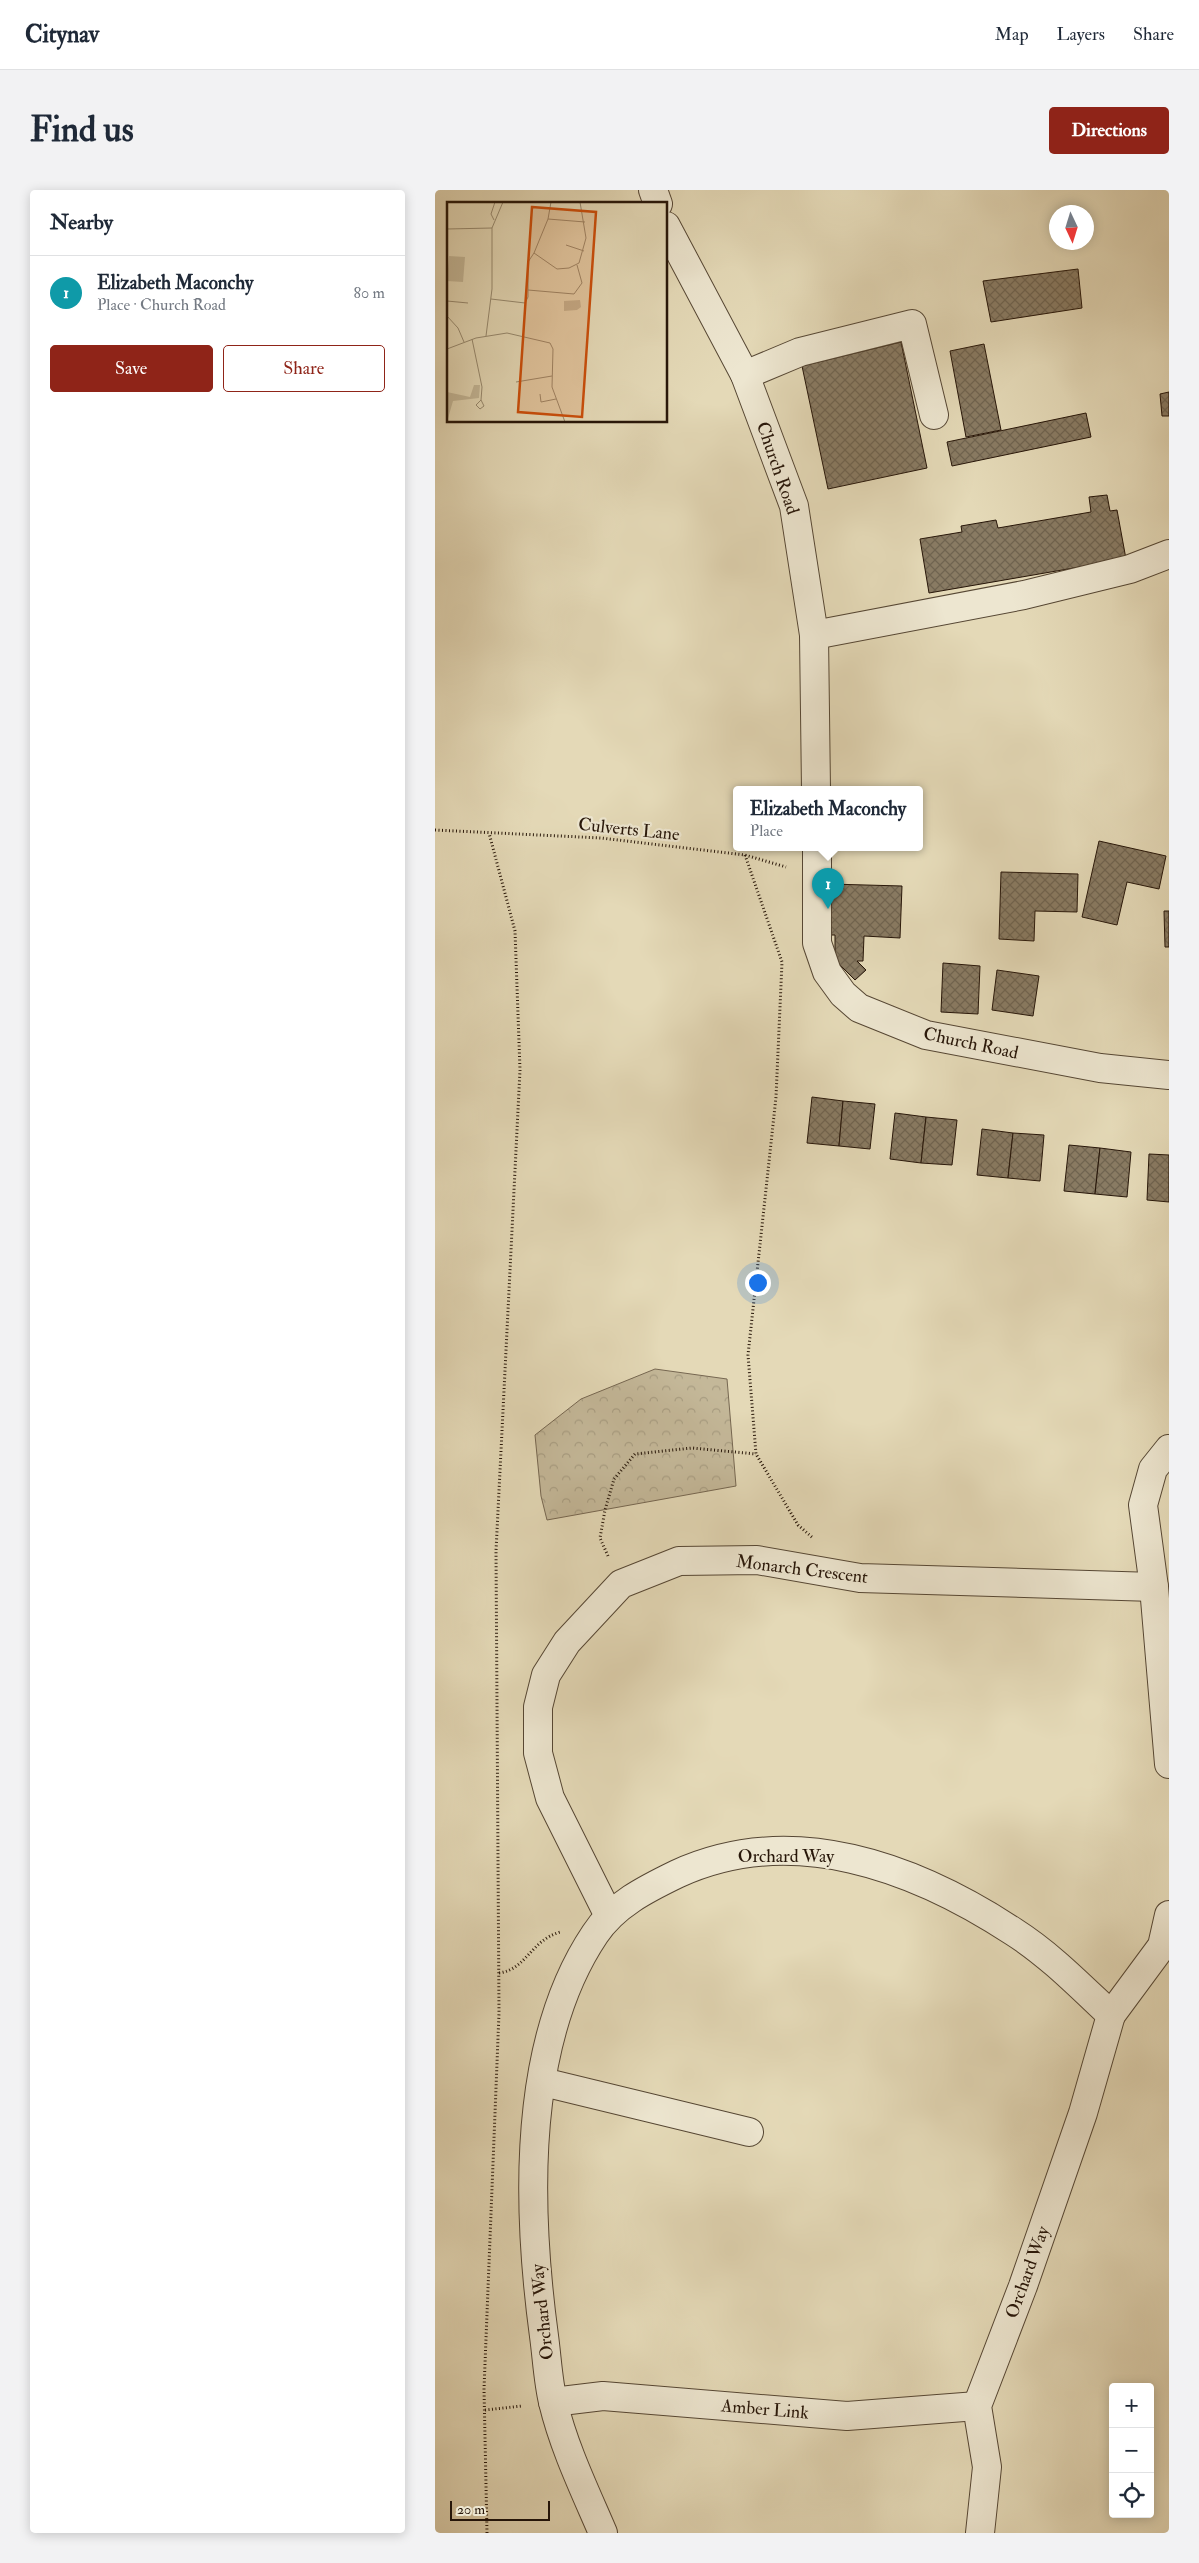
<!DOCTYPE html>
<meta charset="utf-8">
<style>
:root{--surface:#fff;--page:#f2f2f3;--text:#1f2937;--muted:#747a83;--line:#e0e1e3;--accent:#8f2418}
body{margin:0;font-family:"IM FELL Double Pica",serif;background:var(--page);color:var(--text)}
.controls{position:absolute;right:15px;bottom:15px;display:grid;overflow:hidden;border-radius:5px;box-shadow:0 2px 12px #0003}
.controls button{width:45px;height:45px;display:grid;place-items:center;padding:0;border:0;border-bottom:1px solid var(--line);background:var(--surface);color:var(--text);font:25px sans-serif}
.compass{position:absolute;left:614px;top:15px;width:45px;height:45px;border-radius:50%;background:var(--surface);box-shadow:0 2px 12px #0003;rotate:176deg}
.scale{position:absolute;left:15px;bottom:12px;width:100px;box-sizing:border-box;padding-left:5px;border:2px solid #271609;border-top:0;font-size:14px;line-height:18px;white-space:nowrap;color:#271609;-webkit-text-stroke:4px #ede6d0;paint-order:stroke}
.you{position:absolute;left:322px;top:1092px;width:18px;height:18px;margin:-12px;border:4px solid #fff;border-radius:50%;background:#1a73e8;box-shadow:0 0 0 8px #1a73e833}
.badge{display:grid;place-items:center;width:32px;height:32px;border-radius:50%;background:var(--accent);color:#fff;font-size:16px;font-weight:700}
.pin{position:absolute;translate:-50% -41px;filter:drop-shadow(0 1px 2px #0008)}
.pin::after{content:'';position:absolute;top:26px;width:18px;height:15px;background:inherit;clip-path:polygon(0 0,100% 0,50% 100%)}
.popup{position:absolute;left:298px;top:596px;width:190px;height:65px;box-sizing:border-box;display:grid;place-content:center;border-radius:5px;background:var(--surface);filter:drop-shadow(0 1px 4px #0005);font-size:16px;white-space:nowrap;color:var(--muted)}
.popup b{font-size:19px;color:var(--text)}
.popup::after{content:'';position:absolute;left:50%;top:100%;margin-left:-10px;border:10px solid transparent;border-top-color:var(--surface)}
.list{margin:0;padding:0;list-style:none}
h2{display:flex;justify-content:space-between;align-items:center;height:65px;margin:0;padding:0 20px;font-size:21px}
h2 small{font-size:16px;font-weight:400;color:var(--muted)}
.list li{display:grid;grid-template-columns:32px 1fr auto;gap:15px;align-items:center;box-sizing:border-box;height:75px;padding:0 20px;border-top:1px solid var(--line)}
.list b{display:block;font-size:19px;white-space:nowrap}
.list p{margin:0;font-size:16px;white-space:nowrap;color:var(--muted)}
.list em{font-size:16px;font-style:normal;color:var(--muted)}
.actions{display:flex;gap:10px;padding:15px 20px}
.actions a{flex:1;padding:11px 0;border:1px solid var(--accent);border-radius:5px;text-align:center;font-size:18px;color:var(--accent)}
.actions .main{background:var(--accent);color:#fff}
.icon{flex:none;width:28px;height:28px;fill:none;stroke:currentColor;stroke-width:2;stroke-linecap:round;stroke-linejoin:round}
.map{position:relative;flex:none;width:734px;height:2343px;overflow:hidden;border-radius:5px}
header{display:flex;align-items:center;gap:30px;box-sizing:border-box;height:70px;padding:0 25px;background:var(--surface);border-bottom:1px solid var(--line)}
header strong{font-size:24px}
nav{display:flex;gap:28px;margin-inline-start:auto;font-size:18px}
.intro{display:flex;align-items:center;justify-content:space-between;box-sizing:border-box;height:120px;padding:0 30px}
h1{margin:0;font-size:35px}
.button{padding:12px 22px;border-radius:5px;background:var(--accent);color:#fff;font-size:18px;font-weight:700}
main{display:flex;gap:30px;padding:0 30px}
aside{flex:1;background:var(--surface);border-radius:5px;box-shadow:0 2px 12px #0003}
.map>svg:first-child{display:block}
</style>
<header>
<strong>Citynav</strong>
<nav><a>Map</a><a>Layers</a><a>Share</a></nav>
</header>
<div class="intro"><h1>Find us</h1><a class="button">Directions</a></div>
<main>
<aside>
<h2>Nearby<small></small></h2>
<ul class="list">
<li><span class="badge" style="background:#0f9aa8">1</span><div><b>Elizabeth Maconchy</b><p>Place · Church Road</p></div><em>80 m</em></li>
</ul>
<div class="actions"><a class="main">Save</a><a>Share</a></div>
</aside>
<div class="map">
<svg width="734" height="2343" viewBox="0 0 734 2343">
<defs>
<pattern id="park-crowns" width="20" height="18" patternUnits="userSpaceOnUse" patternTransform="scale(1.25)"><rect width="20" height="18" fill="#c4b899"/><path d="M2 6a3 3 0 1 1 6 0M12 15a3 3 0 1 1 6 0" fill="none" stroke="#a89d82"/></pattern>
<pattern id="building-cross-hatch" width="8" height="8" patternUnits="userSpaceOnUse" patternTransform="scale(1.25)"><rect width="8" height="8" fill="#897b63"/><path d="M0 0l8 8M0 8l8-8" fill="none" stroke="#706450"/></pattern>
</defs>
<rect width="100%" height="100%" fill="#e4d9b7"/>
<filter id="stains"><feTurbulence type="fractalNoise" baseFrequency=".004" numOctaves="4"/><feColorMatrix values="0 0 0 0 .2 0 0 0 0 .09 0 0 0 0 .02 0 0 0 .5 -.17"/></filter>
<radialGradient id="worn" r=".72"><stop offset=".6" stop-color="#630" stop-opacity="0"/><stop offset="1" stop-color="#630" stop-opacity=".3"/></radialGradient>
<path fill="url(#park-crowns)" stroke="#766751" d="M220 1179 292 1189 301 1296 112 1330 106 1306 100 1245 146 1209Z"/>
<g fill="url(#building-cross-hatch)" stroke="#271609">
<path d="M643 79 647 118 556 132 548 91Z"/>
<path d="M466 152 492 278 393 299 367 176Z"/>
<path d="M549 154 566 240 531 247 515 161Z"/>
<path d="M734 202V226H727L725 204Z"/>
<path d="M651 223 656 247 517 276 512 252Z"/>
<path d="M672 305 675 321 682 320 691 369 494 403 485 349 527 342 526 336 561 330 563 338 656 322 654 307Z"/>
<path d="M664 651 731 666 724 699 692 692 682 735 647 727Z"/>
<path d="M566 682 643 684 642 722 600 721 599 751 564 749Z"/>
<path d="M394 694 467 696 465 748 429 746 428 771H422L431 780 420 790 400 770V745H393Z"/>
<path d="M729 721H734V757H730Z"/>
<path d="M508 773 545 776 543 824 506 822Z"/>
<path d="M562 780 604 786 598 826 557 820Z"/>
<path d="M377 907 408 911 404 956 372 953Z"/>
<path d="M408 911 440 914 435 959 404 956Z"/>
<path d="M460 923 491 927 486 973 455 969Z"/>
<path d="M491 927 522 930 517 975 486 973Z"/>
<path d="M547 939 578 943 573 988 542 985Z"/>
<path d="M578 943 609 945 605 991 573 988Z"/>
<path d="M634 955 665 958 660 1004 629 1001Z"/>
<path d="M665 958 696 962 692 1007 660 1004Z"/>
<path d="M714 964 734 965V1012L712 1010Z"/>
</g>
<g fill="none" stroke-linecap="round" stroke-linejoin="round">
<g stroke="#564734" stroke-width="30">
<g id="minor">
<path d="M218 0 223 14"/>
<path d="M231 36 310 185 359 316 379 445 381 600"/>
<path d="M310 185 365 162 477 134 499 225"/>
<path d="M379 445 589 405 695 379 734 364"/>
<path d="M382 658V753L392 782 408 804 424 818 491 845 665 878 734 885"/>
<path d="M734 1259 718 1279 708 1315 719 1397 734 1574"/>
<path d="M174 1726 115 1608 103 1563V1517L111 1485 132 1452 186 1394 244 1371 322 1370 425 1388 719 1397"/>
<path d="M108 1892 314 1942"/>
<path d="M118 2212 168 2206 412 2226 542 2216"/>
<path d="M168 2343C150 2301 129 2258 118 2212 113 2191 112 2168 109 2146 92 2020 86 1854 160 1744 179 1715 211 1699 242 1684 357 1631 480 1677 579 1742 615 1765 645 1796 676 1825L727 1756 734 1725"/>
<path d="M545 2343 552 2277 542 2216 588 2096 648 1923 676 1825"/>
</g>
</g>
<g stroke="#271609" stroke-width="3" stroke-dasharray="1 2.5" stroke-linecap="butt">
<path d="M0 640 166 648 310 665 351 677"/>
<path d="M310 665 347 772 341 907 313 1165 321 1264 363 1335 378 1348"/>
<path d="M173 1366 165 1348 170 1320 179 1289 200 1264 257 1258 321 1264"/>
<path d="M64 1783C92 1779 95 1751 125 1742"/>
<path d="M50 2220 87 2216"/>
<path d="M52 2343 49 2199 64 1823 61 1361 85 880 80 741 54 643"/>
</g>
<use href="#minor" stroke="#ede6d0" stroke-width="28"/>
</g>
<g text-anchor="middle" stroke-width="4.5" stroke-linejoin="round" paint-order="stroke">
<g font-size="18" fill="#271609" stroke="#ede6d0">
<text transform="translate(343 278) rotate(71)" y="6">Church Road</text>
<text transform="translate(194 639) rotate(6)" y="6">Culverts Lane</text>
<text transform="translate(536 853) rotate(12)" y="6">Church Road</text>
<text transform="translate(367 1379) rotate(7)" y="6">Monarch Crescent</text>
<text x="351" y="1672">Orchard Way</text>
<text transform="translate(592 2082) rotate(-70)" y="6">Orchard Way</text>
<text transform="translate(107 2122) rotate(-96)" y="6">Orchard Way</text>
<text transform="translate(330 2219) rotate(5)" y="6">Amber Link</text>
</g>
</g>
<g transform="translate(12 12)">
<rect width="220" height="220" fill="#e4d9b7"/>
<path d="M27 183H33L32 196 6 199 0 220V190L23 195Z" fill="#c4b899"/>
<path d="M133 98 134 105 130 108 117 109V99Z" fill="#c4b899"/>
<path d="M2 54 18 55 16 80 0 79Z" fill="#c4b899"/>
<path fill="none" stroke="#988b71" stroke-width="1" d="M101 17 138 20M47 18 44 12 48 0M0 27 45 26M119 43 137 49M87 51 101 17 104 0M81 88 127 92 135 81 130 63M44 97 78 101 81 95V60L87 51 110 67 122 66 132 61 139 36 133 0M0 99 21 101M0 114 11 126 17 140M39 134 45 87V26L56 0M25 137 35 185 34 198 29 203 33 207 37 204 34 198M0 147 29 136 60 131 103 141 106 147 105 185 118 220M69 180 105 174M93 192 94 200 109 197"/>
<path fill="#cb4f0c" fill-opacity="0.15" stroke="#cb4f0c" stroke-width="2.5" d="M85 5 149 10 135 215 71 210Z"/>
<rect width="220" height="220" fill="none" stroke="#271609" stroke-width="2.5"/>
</g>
<rect width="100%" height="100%" filter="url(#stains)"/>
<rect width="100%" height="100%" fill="url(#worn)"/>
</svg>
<div class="controls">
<button>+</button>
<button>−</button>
<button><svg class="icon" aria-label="locate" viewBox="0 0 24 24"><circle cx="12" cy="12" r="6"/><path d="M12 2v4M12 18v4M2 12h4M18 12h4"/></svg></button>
</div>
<svg class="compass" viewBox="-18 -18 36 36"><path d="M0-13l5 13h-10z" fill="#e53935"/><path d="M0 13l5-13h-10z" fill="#747a83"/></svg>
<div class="scale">20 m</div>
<div class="you"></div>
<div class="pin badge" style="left:393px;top:719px;background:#0f9aa8">1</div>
<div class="popup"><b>Elizabeth Maconchy</b>Place</div>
</div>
</main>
